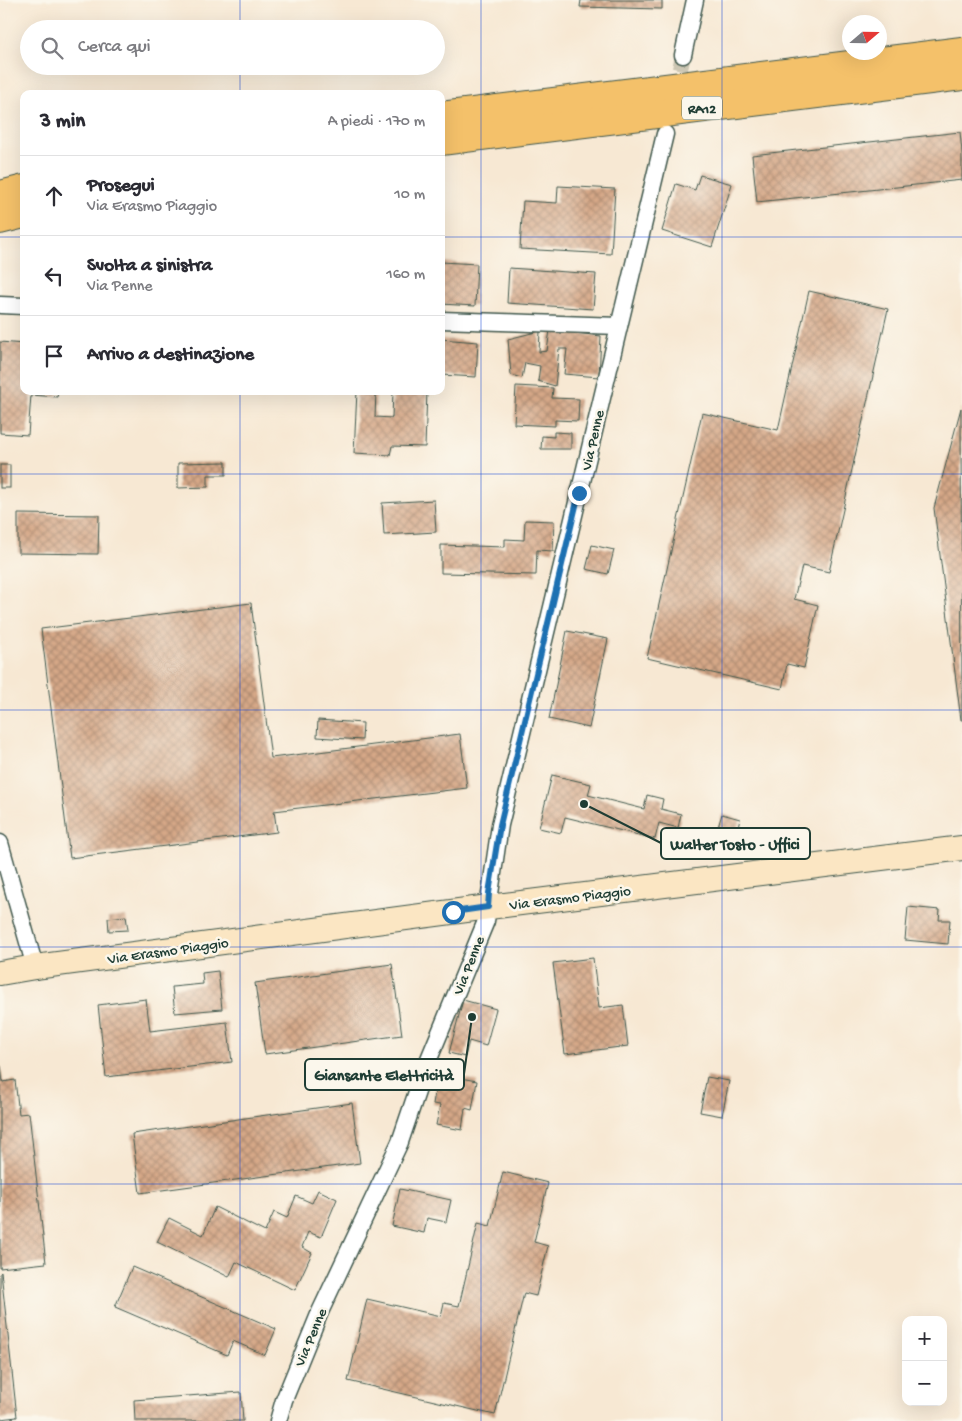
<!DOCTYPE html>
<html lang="it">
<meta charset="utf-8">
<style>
:root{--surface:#fff;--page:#f7f7f7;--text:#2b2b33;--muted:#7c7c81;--line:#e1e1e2}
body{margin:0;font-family:"Gochi Hand",sans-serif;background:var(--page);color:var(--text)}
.controls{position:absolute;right:15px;bottom:15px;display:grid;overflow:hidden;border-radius:10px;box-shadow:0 5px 20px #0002}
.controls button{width:45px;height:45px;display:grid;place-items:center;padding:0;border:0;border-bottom:1px solid var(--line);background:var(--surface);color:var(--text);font:25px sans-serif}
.compass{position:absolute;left:842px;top:15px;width:45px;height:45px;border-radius:50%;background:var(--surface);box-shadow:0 5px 20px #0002;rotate:70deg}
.stop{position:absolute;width:15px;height:15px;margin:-11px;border:4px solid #1f6fb2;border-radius:50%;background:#fff}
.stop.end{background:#1f6fb2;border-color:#fff;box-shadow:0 1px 5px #0008}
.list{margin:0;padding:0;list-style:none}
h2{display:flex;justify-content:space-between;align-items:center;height:65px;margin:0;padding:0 20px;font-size:21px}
h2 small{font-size:16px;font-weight:400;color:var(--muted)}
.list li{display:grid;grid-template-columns:32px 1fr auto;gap:15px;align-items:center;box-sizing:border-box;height:80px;padding:0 20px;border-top:1px solid var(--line)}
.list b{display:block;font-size:19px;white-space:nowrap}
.list p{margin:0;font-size:16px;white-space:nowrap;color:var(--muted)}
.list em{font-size:16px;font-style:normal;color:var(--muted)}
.icon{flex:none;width:28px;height:28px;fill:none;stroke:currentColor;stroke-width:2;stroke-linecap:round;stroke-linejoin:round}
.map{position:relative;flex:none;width:962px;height:1421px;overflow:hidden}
.search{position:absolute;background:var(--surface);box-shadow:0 5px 20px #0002;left:20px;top:20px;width:425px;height:55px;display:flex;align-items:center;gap:12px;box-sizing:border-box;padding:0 18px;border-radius:28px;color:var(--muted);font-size:19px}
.panel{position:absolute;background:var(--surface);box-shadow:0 5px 20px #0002;left:20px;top:90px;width:425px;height:305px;border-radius:10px}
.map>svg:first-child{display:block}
</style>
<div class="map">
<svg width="962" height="1421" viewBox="0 0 962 1421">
<defs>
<pattern id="building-cross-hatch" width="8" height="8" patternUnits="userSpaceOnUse" patternTransform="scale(1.25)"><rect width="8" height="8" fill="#d5a787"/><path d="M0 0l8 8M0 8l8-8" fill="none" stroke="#ac896f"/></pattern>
</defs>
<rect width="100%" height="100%" fill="#fbf7ec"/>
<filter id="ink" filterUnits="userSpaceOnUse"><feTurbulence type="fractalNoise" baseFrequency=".02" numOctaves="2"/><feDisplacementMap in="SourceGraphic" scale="10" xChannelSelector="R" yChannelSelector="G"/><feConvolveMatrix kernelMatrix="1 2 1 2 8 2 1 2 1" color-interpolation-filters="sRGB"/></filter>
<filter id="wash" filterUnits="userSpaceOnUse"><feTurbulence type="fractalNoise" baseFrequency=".0096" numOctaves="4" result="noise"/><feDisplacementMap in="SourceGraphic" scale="20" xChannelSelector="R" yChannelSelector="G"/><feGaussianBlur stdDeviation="1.12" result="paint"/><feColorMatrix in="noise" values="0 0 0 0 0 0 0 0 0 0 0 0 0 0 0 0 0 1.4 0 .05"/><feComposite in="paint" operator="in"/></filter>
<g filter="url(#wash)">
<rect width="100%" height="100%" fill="#f7e8d3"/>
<g id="blocks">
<g fill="url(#building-cross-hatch)">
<path d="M581 0H662V9L580 7Z"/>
<path d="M960 132 962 152V180L757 202 752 155Z"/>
<path d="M700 175 732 184 712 247 662 231 676 184 695 190Z"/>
<path d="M558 186 615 189 611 254 520 249 523 201 557 203Z"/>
<path d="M441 262 477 264 475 306 441 304Z"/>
<path d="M509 268 596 274 593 309 507 303Z"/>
<path d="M809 291 888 309 829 572 802 566 794 599 818 605 804 668 787 664 782 689 647 658 702 413 778 430Z"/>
<path d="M550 330 601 336 599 377 564 374 567 349H559L555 386 538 381 540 366 525 363 522 378 511 375 508 339 540 331 539 352 547 351Z"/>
<path d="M441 339 478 342 476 377 441 375Z"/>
<path d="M0 342 24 344V391H58L57 397 31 395 28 435 0 433Z"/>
<path d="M516 386 553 388 552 398 579 399 578 421 555 420V426L514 424Z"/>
<path d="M357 391H376L375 417 392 418 393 391H427L425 447 392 446 390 455 354 453Z"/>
<path d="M961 408 962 720H961L934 508Z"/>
<path d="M554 432 571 433V449H541L542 436 554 437Z"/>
<path d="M226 462V475H208V487L178 488V463Z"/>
<rect x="0" y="465" width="10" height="23"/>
<path d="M434 500 436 532 384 535 382 503Z"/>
<path d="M18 514 99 515 98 554 18 553Z"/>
<path d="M525 520 554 521 553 551 537 550 536 575 441 573V545L505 547V539L524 540Z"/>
<path d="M592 545 614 550 608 574 586 569Z"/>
<path d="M251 603 271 758 460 734 467 788 274 811 277 832 70 858 41 629Z"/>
<path d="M567 631 608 639 589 728 549 719Z"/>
<path d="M318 720 363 723 362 740 317 737Z"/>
<path d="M552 775 591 784 588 795 644 809 647 795 663 799 661 809 681 814 678 828 659 823 655 839 565 817 561 833 539 828Z"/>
<path d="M722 814 740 819 737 832 718 827Z"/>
<path d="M908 907 940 910 939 920H950L948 944 905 940Z"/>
<path d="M126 916 128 930 109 931 108 918Z"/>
<path d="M593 958 599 1008 623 1005 628 1046 565 1054 553 963Z"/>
<path d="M392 964 402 1035 265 1054 255 983Z"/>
<path d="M218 971 222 1009 175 1013 172 987 203 984 202 973Z"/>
<path d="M146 999 150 1031 227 1022 232 1062 106 1077 98 1005Z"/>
<path d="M463 1000 496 1009 486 1046 469 1041 465 1057 449 1053Z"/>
<path d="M1 1066 3 1082 15 1080 19 1114 29 1113 46 1263 0 1268V1067Z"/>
<path d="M438 1074 477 1081 472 1110 465 1108 462 1130 436 1125 440 1105 433 1104Z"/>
<path d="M707 1077 729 1081 722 1116 700 1112Z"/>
<path d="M352 1103 360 1163 140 1193 132 1134Z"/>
<path d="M503 1172 548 1183 534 1242 548 1246 536 1296 524 1293 495 1415 348 1381 367 1299 441 1316 444 1303 459 1306 478 1223 490 1226Z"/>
<path d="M400 1189 451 1200 446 1222 427 1218 424 1233 392 1226Z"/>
<path d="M318 1190 337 1199 321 1237 308 1232 302 1247 312 1253 295 1290 236 1262 229 1277 157 1242 169 1218 203 1235 215 1207 265 1232 274 1212 287 1218 296 1196 312 1203Z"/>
<path d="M132 1267 276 1329 265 1355 233 1341 227 1355 115 1307Z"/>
<path d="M1 1272 17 1417 0 1419V1273Z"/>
<path d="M241 1392 243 1421H135L134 1400Z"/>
</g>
</g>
</g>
<g filter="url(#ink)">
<use href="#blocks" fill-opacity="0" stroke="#3f574c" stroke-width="1"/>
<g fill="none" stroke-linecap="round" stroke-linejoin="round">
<path stroke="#ccc6b3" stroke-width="16" stroke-dasharray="16 8" stroke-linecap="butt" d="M675 93 683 55"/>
<g stroke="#3f574c" stroke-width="19">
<g id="street">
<path d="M683 55 695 0"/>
<path d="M0 305 24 306"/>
<path d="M441 320 619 326"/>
<path d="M0 843 35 967"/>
<path d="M278 1421 284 1400 320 1312 400 1142 424 1071 486 921 500 825 665 134"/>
</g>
</g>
<g stroke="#3f574c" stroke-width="26">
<path id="secondary" d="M0 973 35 967 489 907 962 848"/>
</g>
<g stroke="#3f574c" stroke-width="30">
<g id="highway">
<path d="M441 116 962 51"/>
<path d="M441 141 962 76"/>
<path d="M0 195 24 189"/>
<path d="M0 220 24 214"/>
</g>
</g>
<use href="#street" stroke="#fff" stroke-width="16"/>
<use href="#secondary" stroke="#fbe6c3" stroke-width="24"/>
<use href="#highway" stroke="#f4c16a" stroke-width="28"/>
</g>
</g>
<g fill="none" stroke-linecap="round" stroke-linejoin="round" filter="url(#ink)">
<path stroke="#1f6fb2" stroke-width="6" d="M453 912 488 907 489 893 500 825 579 493"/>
</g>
<path fill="none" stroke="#1d4ed8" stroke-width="1" stroke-opacity="0.55" d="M240 0V29M481 0V1421M722 0V1421M240 66V94M0 237H24M441 237H962M240 391V1421M0 474H962M0 710H962M0 947H962M0 1184H962"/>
<g text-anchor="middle" stroke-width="5" stroke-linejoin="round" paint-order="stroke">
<rect fill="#fbf7ec" stroke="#61756b" stroke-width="1" x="682" y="96.5" width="40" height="23" rx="4"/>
<g font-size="14" font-weight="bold" fill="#1f3d34">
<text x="702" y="113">RA12</text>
</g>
<g font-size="15" fill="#1f3d34" stroke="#fbf7ec">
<text transform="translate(592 440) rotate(-77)" y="5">Via Penne</text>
<text transform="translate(570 897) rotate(-7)" y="5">Via Erasmo Piaggio</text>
<text transform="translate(168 950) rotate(-8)" y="5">Via Erasmo Piaggio</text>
<text transform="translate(468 965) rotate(-68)" y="5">Via Penne</text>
<text transform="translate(310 1337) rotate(-67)" y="5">Via Penne</text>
</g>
</g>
<path fill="none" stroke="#1f3d34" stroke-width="2" d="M584 804L661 843M472 1017L464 1074"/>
<g fill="#1f3d34" stroke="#fbf7ec" stroke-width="2">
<circle cx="584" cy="804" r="5"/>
<circle cx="472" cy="1017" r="5"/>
</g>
<g fill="#fbf7ec" stroke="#1f3d34" stroke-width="2">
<rect x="661" y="828" width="149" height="31" rx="5"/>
<rect x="305" y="1059" width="159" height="31" rx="5"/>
</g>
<g font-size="16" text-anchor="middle" font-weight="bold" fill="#1f3d34">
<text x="735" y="849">Walter Tosto - Uffici</text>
<text x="384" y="1080">Giansante Elettricità</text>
</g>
</svg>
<div class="controls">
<button>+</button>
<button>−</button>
</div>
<svg class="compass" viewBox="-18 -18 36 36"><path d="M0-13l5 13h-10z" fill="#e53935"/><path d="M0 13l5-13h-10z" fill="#7c7c81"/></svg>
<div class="stop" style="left:453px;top:912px"></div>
<div class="stop end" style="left:579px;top:493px"></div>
<div class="search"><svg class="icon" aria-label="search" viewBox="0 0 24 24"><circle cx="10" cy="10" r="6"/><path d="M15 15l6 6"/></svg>Cerca qui</div>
<section class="panel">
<h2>3 min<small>A piedi · 170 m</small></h2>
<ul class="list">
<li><svg class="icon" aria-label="ahead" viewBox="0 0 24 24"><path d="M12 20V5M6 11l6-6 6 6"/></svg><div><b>Prosegui</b><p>Via Erasmo Piaggio</p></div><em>10 m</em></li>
<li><svg class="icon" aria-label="left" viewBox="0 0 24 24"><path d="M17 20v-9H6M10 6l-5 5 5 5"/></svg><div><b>Svolta a sinistra</b><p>Via Penne</p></div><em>160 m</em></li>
<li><svg class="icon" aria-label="arrive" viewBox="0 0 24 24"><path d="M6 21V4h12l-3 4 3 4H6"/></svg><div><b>Arrivo a destinazione</b></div></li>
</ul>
</section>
</div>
